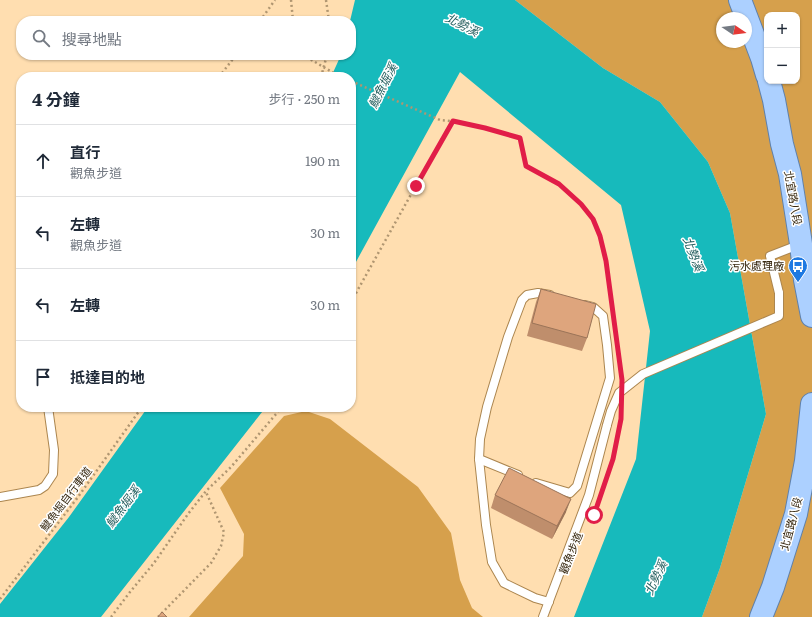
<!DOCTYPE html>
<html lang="zh-TW">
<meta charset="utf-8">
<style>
:root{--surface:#fff;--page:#f6f6f7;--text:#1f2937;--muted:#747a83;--line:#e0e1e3}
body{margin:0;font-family:Literata,"Noto Sans TC",serif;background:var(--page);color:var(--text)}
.controls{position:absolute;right:12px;top:12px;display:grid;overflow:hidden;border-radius:8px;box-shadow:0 1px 3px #0004}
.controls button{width:36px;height:36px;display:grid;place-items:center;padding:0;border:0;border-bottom:1px solid var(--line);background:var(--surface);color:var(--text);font:20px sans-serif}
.compass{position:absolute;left:716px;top:12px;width:36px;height:36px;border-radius:50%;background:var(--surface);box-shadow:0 1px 3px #0004;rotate:103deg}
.stop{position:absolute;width:12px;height:12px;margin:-9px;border:3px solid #e11d48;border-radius:50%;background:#fff}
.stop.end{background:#e11d48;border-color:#fff;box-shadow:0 1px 4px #0008}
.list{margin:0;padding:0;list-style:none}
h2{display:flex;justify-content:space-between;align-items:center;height:52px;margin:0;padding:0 16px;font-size:17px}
h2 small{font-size:13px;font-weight:400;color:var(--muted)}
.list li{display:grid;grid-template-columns:26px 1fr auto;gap:12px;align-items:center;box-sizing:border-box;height:72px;padding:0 16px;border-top:1px solid var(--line)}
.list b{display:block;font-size:15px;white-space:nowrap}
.list p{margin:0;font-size:13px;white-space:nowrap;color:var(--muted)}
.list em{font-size:13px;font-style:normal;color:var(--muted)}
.icon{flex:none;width:22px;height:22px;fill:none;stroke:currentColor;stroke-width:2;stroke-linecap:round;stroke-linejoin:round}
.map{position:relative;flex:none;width:812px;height:617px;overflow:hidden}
.search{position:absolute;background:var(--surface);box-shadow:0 1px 3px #0004;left:16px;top:16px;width:340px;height:44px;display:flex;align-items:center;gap:10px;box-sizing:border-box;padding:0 14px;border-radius:16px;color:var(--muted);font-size:15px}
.panel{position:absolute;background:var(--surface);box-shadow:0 1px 3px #0004;left:16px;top:72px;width:340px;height:340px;border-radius:16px}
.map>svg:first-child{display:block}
</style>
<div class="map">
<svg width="812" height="617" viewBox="0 0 812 617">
<rect width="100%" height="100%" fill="#ffdeb0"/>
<g fill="#d6a04c" fill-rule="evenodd">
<path d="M515 0H812V617H702L720 568 766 414 730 213 708 162 660 102 603 68ZM767 15H797V81H767ZM722 18H746V42H722Z"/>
<path d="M306 411 330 419 418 487 451 533 460 580 472 608 483 617H189L243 556 244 534 220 488 284 416Z"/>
</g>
<g fill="#17babc">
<path d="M355 0H515L603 68 660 102 708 162 730 213 766 414 720 568 702 617H574L636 459 650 331 621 205 460 72 351 271V77H331L341 55H351L350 21Z"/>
<path d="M148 407H266L101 617H0V604L69 517Z"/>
</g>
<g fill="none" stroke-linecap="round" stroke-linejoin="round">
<g stroke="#ac864f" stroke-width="10">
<g id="lane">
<path d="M779 293 770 256 801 244"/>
<path d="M479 459 518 475"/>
<path d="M536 483 570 493 577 486 610 378 607 345 603 316 593 307 585 305"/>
<path d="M0 497 39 490 45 486 53 474 54 450 48 407"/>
<path d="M549 602 535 598 504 583 492 562 486 525 479 459 480 439 487 407 508 337 522 300 527 295 538 293 550 295"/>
<path d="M543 617 589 495 607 425"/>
</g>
</g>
<g stroke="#5f81ac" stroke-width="24">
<g id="primary">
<path d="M740 0 762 58 767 75"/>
<path d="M769 81 774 100 782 144 790 174 801 244 805 280 812 316"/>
<path d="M761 617 773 587 796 514 806 461 812 404"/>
</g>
</g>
<g stroke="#b09671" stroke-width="2.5" stroke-dasharray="2 3" stroke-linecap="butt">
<path d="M291 0 293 21"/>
<path d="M326 0 329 21"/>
<path d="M260 21 275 0"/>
<path d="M302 55 315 62"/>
<path d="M332 72 342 77"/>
<path d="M219 77 236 55"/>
<path d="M321 77 327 55"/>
<path d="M351 81 440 120C467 122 493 130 520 138L526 166 559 184 581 204 593 219 600 236 606 261 613 311"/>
<path d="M351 302 452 121"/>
<path d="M606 478 613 459 620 425"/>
<path d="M0 599 78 497 142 407"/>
<path d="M111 617 130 592 154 563 188 514 206 491 231 467 282 407"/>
<path d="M158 617 211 563 221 546 224 532 206 492"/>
</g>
<use href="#lane" stroke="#fff" stroke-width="8"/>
<use href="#primary" stroke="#acd0ff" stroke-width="22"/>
<g stroke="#ac864f" stroke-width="10" stroke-linecap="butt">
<path id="lane-bridge" d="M607 425 611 411 619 393 643 374 779 316V293"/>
</g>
<path stroke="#b09671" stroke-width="2.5" stroke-dasharray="2 3" stroke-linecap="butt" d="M315 62 332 72"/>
<use href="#lane-bridge" stroke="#fff" stroke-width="8"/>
</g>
<g fill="#bf8e6c">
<path d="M541 289 587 338 582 351 527 336 536 302Z"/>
<path d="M495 495 566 512 552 539 491 508Z"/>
</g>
<path fill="#9b7458" d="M571 499 566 512 552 539 557 526Z"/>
<g fill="#dea57d" stroke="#9b7458">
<path d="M541 289 596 304 587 338 532 323Z"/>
<path d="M509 468 571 499 557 526 495 495Z"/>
<path d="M162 612 167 617H158Z"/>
</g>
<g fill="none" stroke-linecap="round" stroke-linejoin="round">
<path stroke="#e11d48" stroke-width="5" d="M416 186 453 121 485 128 520 138 526 166 559 184 581 204 593 219 600 236 606 261 622 380 621 419 613 459 594 515"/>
</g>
<defs>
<g id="bus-pin" transform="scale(1)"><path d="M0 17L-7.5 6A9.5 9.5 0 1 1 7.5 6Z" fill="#1e79e2" stroke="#fff"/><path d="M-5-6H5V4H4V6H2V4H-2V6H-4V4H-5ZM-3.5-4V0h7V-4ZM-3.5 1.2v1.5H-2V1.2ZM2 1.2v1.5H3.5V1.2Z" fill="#fff"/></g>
</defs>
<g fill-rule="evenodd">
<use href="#bus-pin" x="798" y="266"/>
</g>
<g text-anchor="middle" stroke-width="3" stroke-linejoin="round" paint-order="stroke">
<g font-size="11" fill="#382911" stroke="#fff">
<text transform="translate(793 198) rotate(80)" y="4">北宜路八段</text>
<text transform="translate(66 499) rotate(-53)" y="4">𩻸魚堀自行車道</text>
<text transform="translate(791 524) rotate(-75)" y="4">北宜路八段</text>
<text transform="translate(571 553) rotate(-68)" y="4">觀魚步道</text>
</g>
<g font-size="11" fill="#382911" stroke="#fff" text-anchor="end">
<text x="784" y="270">污水處理廠</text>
</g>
<g font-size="12" font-style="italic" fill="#255f5f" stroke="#fff">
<text transform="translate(462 25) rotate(27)" y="4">北勢溪</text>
<text transform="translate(383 86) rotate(-63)" y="4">𩻸魚堀溪</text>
<text transform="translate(693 254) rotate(69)" y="4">北勢溪</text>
<text transform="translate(123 507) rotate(-53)" y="4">𩻸魚堀溪</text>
<text transform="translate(656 578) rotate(-65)" y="4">北勢溪</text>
</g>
</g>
</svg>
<div class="controls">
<button>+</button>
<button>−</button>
</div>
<svg class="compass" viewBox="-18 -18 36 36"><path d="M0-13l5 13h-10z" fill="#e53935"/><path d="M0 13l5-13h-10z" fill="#747a83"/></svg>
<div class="stop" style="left:594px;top:515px"></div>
<div class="stop end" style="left:416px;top:186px"></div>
<div class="search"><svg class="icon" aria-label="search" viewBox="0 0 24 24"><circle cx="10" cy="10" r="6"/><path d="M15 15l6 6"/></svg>搜尋地點</div>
<section class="panel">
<h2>4 分鐘<small>步行 · 250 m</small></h2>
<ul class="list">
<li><svg class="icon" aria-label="ahead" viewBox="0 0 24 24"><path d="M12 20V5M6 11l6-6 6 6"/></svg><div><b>直行</b><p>觀魚步道</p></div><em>190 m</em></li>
<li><svg class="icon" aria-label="left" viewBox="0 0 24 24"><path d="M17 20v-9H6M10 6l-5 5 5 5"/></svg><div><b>左轉</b><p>觀魚步道</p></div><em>30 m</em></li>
<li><svg class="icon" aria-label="left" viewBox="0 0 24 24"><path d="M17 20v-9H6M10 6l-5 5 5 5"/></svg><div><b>左轉</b></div><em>30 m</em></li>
<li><svg class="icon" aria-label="arrive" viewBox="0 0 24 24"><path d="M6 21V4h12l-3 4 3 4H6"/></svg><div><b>抵達目的地</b></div></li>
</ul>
</section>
</div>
